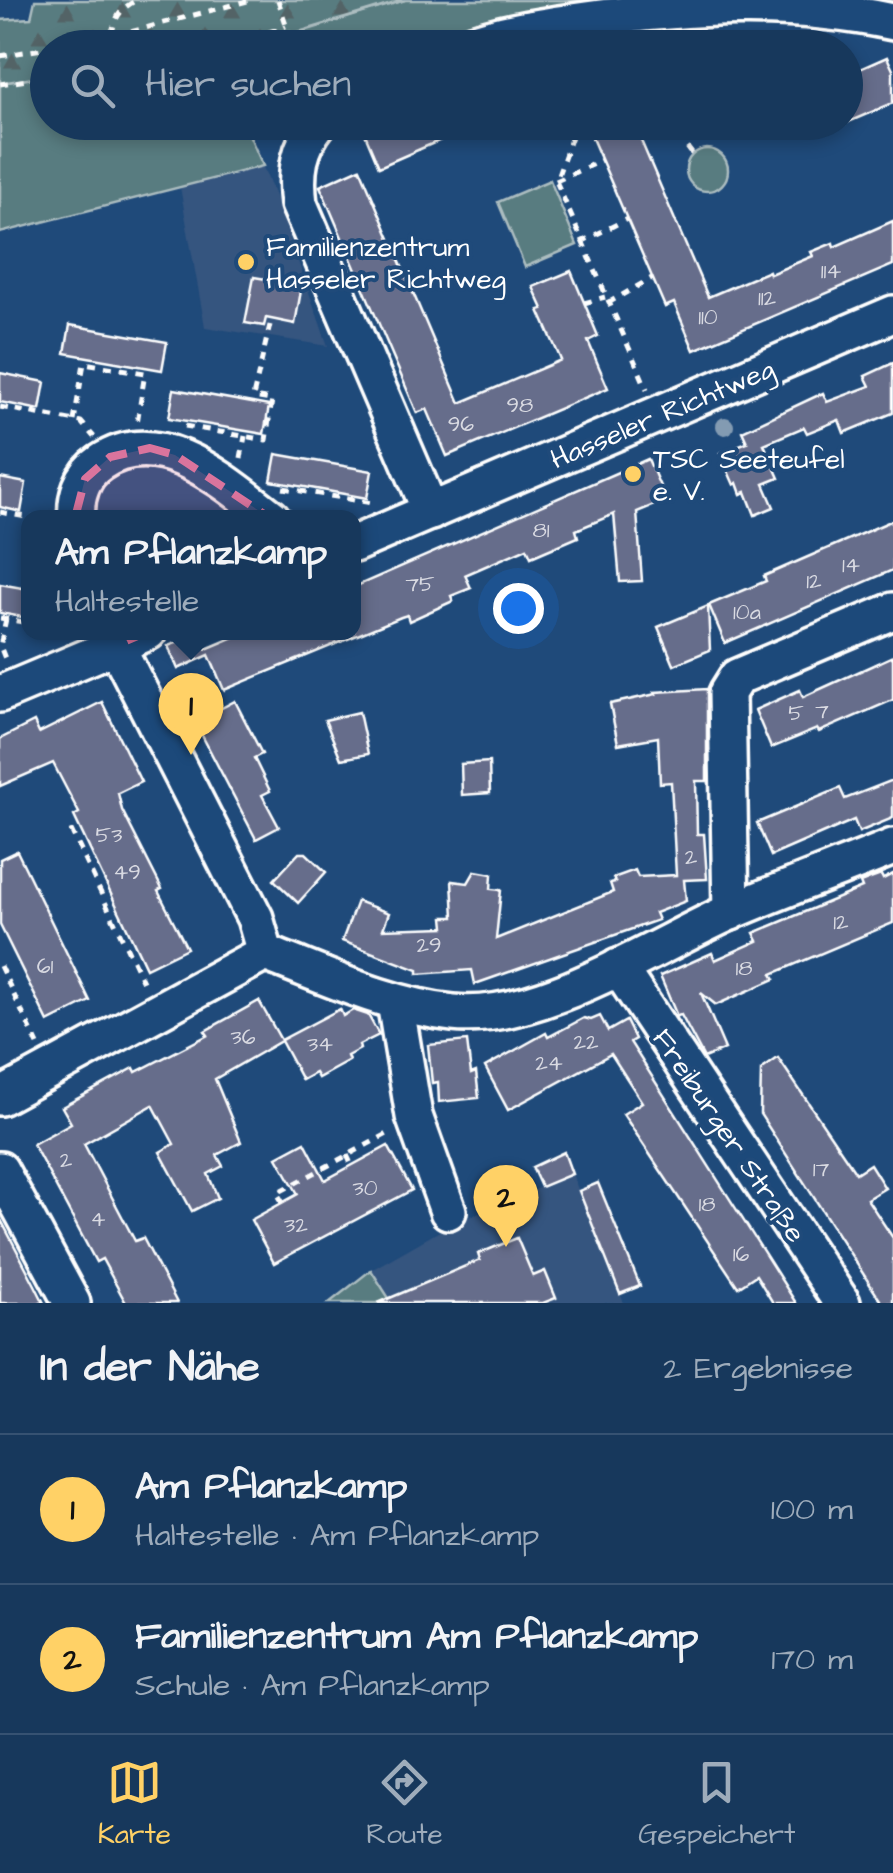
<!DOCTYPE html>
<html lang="de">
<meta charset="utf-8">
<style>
:root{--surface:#17385c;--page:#244365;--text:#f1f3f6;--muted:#9eacbb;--line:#365272;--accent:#ffd166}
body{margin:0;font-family:"Architects Daughter",sans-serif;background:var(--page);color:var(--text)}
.you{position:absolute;left:518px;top:608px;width:35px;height:35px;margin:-25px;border:8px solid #fff;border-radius:50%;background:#1a73e8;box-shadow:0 0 0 15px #1a73e833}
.badge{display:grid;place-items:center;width:65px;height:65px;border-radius:50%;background:var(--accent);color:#111;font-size:32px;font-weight:700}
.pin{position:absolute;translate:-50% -82px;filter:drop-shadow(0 2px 5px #0008)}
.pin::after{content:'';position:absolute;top:52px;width:35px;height:30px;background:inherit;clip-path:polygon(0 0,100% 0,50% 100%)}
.popup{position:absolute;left:21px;top:510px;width:340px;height:130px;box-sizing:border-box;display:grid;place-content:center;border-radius:20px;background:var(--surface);filter:drop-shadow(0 2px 8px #0005);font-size:32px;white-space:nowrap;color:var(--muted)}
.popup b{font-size:38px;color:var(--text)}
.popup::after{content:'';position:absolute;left:50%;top:100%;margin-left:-20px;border:20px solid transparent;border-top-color:var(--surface)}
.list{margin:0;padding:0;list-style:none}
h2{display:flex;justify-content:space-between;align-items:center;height:130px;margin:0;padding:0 40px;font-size:42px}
h2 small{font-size:32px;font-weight:400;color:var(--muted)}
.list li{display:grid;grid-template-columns:65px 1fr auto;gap:30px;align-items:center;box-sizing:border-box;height:150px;padding:0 40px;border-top:2px solid var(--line)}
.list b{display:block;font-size:38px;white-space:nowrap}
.list p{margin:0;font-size:32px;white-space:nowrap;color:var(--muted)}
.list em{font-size:32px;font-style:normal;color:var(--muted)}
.icon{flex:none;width:55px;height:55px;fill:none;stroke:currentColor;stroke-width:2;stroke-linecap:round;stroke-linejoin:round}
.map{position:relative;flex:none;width:893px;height:1303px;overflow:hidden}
.search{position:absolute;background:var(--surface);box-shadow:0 5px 15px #0003;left:30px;right:30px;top:30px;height:110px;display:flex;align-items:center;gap:25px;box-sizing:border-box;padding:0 35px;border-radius:55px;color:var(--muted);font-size:38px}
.sheet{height:430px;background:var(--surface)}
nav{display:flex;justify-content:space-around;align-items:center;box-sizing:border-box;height:140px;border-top:2px solid var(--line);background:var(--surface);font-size:28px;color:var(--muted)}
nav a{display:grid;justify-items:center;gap:5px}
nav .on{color:var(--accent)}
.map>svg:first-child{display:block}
</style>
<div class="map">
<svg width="893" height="1303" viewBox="0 0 893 1303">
<defs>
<pattern id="forest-firs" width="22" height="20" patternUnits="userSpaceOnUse" patternTransform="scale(2.5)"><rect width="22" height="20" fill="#587b80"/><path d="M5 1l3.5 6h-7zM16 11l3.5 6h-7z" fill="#526466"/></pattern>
</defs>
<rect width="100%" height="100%" fill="#1f4a7a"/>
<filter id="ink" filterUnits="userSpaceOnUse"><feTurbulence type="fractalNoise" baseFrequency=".01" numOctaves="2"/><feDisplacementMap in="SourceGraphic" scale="20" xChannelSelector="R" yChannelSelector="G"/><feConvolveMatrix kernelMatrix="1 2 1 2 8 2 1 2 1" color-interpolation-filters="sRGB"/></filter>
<g filter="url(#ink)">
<g fill="#34547f">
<path d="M263 167 275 196 328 346 205 327 180 187Z"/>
<path d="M572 1174 624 1303H392L371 1270 452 1224Z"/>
</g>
<g fill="#587b80" stroke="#acbdc0" stroke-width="2.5">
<path d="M405 0H893V18L848 7 448 47 249 48Z"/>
<path d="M47 76 48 122 244 123 263 166 0 233V83Z"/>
<circle cx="707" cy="170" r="21"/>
<path d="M550 180 577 245 525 267 498 202Z"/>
<path d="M371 1270 392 1303H329Z"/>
</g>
<path fill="url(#forest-firs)" stroke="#acbdc0" stroke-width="2.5" d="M35 0H405L249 47 148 45 140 48H48L47 76 0 83V20L31 18Z"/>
<g fill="#666d8b" stroke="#fff" stroke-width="2.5">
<path d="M887 57 893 70V103L846 123V75Z"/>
<path d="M360 122H482L379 167Z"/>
<path d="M608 122H633L708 297 769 271 770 274 813 256 811 252 833 243 834 247 893 221V265L694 350 674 303 665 307 589 131Z"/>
<path d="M360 168 460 403 561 360 539 310 543 309 533 287 571 271 598 336 588 341 608 388 447 456 427 409 417 413 320 186Z"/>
<path d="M254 277 302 285 295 324 266 318 264 326 245 323Z"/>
<path d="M70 325 167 342 162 370 65 353Z"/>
<path d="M893 363V413L844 433 839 420 807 433 804 427 764 444 779 478 764 484 774 507 755 515 746 492 741 494 737 483 734 485 720 453 747 442 742 431 823 393 827 402 870 386 865 376Z"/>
<path d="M0 373 45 382 40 410 0 402Z"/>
<path d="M174 389 269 406 264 434 169 418Z"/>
<path d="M276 454 372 471 367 498 271 481Z"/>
<path d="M648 459 666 500 637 512 642 581 620 582 614 514 576 530 578 537 531 557 527 548 465 575 471 588 451 596 453 601 409 621 407 615 401 617 224 690 209 655 178 669 168 646 200 634 206 649 246 632H354V587Z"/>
<path d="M0 478 26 483 21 512 0 507Z"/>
<path d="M893 520V570L725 643 709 605 766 581 764 576Z"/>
<path d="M0 584 28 589V618L0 613Z"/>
<path d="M708 606 710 650 674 665 658 627Z"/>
<path d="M893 656V700L819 732 817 729 771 748 755 710 800 690 803 697Z"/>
<path d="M707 689V781H696L697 834H704L707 879 684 880 686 901 655 913 658 920 475 984 472 970 418 974V970L342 941 357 901 389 913 383 929 445 927 444 917H454L452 881 468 883 475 871 492 874 491 889 501 890 496 939 613 892 610 883 615 882 613 878 635 870 638 877 676 875 671 782 660 783 658 737 618 744 610 704 656 694 655 692Z"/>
<path d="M235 701 262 754 254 758 270 791 262 795 279 827 256 839 195 722Z"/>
<path d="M102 702 141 782 118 793 122 810 162 889 158 891 187 948 146 968 74 816 79 813 53 763 0 786V739L34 722 39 733Z"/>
<path d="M359 712 368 754 341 759 325 720Z"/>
<path d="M489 762 490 793 462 795 461 764Z"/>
<path d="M893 780V818L859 832 854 820 771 856 757 823 840 788 845 799Z"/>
<path d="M17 851 90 1001 48 1022 0 925V859Z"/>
<path d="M299 853H306L326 872 298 903 274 880Z"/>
<path d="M893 874V923L772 974 775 979 716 1005 701 993 725 1049 704 1058 681 1015 677 1016 660 976 712 953 715 960 758 941 754 933 862 888 860 883 870 879 881 875 883 879Z"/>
<path d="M259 1001 281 1040 340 1009 343 1016 353 1010 368 1015 379 1035 359 1045 360 1049 347 1056 349 1061 318 1078 315 1073 302 1080 281 1041 215 1079 241 1142 217 1155 223 1166 208 1174 218 1198 192 1211 160 1152 174 1144 153 1105 84 1144 135 1241 143 1238 177 1303H126L102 1259 96 1262 33 1144 71 1123 62 1107 134 1068 136 1072 208 1035 205 1031Z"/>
<path d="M600 1016 608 1031 626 1021 635 1039 630 1042 796 1303H773L756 1275 738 1287 623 1114 642 1102 611 1054 508 1110 485 1067 546 1033 548 1037 584 1018 591 1020Z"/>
<path d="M467 1041 471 1074 476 1072 479 1098 439 1102 438 1082 432 1083 428 1045Z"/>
<path d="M778 1058 856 1173 870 1164 885 1188 867 1199 893 1238V1303H882L760 1114 761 1070Z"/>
<path d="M305 1142 325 1180 388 1146 412 1190 274 1263 251 1220 298 1194 277 1157Z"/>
<path d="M564 1152 572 1174 541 1187 532 1167Z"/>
<path d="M598 1183 640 1286 620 1294 579 1191Z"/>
<path d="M0 1218 35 1285 44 1303H0Z"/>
<path d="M517 1238 533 1276 545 1271 556 1298 543 1303H378L480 1260 478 1254Z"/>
</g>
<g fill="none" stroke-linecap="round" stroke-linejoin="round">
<g stroke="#fff" stroke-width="42">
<g id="minor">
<path d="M458 48C500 32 543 26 586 20 688 6 792 0 893 22"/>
<path d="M319 122C298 148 295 172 299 204L431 512"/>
<path d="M77 518C75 497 82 475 100 463 159 422 226 483 272 518"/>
<path d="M354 544 893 314"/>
<path d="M116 645 255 918 265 953"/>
<path d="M0 694 148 632"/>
<path d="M731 912 727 693 737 677 893 611"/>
<path d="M618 967 842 1303"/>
<path d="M395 1002 414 1116 448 1211"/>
<path d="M0 1097 265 953C326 976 388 1006 453 1013 537 1023 654 946 730 912 783 889 839 869 893 847"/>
<path d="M0 1170 72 1303"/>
</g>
</g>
<g stroke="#fff" stroke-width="5" stroke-dasharray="8 8" stroke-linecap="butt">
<path d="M278 0 294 48"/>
<path d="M51 48 111 37C115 18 119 9 137 0"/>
<path d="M111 48V37L251 0"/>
<path d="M224 48 286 26"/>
<path d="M0 56 48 48"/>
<path d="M0 84 48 77"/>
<path d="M577 122 556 181 647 389"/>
<path d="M668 122 693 155"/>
<path d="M556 181 602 160"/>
<path d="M581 242 627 219"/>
<path d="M584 303 605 297"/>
<path d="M608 303 652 278"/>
<path d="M0 407 81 422 94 437"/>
<path d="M74 421 84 363 145 373 137 423"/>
<path d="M185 426 266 440 272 400 253 397 270 325"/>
<path d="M241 458 245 436"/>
<path d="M283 488 372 503 373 506"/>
<path d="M0 512 32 518"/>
<path d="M0 618 29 623"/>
<path d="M6 619 0 646 6 661"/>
<path d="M71 830 145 986"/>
<path d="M0 966 38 1045"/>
<path d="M347 1155 352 1166"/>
<path d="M283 1203 277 1193 391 1132"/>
</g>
<use href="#minor" stroke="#1f4a7a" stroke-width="35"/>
</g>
<circle fill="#839bb2" cx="725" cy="426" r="9"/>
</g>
<path fill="#da749d" fill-opacity="0.2" stroke="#da749d" stroke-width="8" stroke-dasharray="20 12" stroke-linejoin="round" d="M150 448 175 455 303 540 312 561 126 641 76 514 85 479 110 457Z"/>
<g fill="#ffd166" stroke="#1f4a7a" stroke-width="4">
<circle cx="246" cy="262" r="10"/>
<circle cx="633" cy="474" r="10"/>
</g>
<g text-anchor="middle" stroke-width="8" stroke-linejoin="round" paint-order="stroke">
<g font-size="22" fill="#d9dae2">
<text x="831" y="278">114</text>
<text x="767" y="305">112</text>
<text x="708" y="324">110</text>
<text x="520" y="412">98</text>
<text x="461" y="431">96</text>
<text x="541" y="537">81</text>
<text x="851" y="572">14</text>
<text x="814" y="588">12</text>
<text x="420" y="591">75</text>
<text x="747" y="619">10a</text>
<text x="822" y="718">7</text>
<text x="796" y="720">5</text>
<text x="109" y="842">53</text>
<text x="691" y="864">2</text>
<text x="127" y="879">49</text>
<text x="841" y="929">12</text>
<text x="429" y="952">29</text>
<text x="45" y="973">61</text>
<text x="744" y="975">18</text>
<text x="243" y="1044">36</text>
<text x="586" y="1049">22</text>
<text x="320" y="1051">34</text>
<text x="549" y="1070">24</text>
<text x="66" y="1167">2</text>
<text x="821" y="1176">17</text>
<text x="365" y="1195">30</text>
<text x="707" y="1211">18</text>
<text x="98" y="1226">4</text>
<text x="296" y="1232">32</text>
<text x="741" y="1261">16</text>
</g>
<g font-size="28" fill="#fff" stroke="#1f4a7a" text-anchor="start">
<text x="266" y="256">Familienzentrum<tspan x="266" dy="32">Hasseler Richtweg</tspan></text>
<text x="653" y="468">TSC Seeteufel<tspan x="653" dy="32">e. V.</tspan></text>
</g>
<g font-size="28" fill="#fff" stroke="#1f4a7a">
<text transform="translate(662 413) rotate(-23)" y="10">Hasseler Richtweg</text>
<text transform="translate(730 1135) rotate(56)" y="10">Freiburger Straße</text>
</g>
</g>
</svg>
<div class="you"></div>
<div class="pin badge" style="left:191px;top:755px">1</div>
<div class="popup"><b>Am Pflanzkamp</b>Haltestelle</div>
<div class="pin badge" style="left:506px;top:1247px">2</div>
<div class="search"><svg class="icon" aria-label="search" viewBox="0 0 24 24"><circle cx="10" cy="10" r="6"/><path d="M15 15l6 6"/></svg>Hier suchen</div>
</div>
<section class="sheet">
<h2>In der Nähe<small>2 Ergebnisse</small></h2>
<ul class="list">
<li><span class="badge">1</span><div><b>Am Pflanzkamp</b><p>Haltestelle · Am Pflanzkamp</p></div><em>100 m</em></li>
<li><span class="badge">2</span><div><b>Familienzentrum Am Pflanzkamp</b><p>Schule · Am Pflanzkamp</p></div><em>170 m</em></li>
</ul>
</section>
<nav>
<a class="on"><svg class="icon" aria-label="map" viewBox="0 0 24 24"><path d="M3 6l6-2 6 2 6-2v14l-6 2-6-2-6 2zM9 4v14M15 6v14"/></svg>Karte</a>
<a><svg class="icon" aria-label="directions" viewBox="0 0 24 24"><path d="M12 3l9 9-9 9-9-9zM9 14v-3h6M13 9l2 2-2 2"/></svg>Route</a>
<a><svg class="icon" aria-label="saved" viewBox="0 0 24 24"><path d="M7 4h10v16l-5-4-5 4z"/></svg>Gespeichert</a>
</nav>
